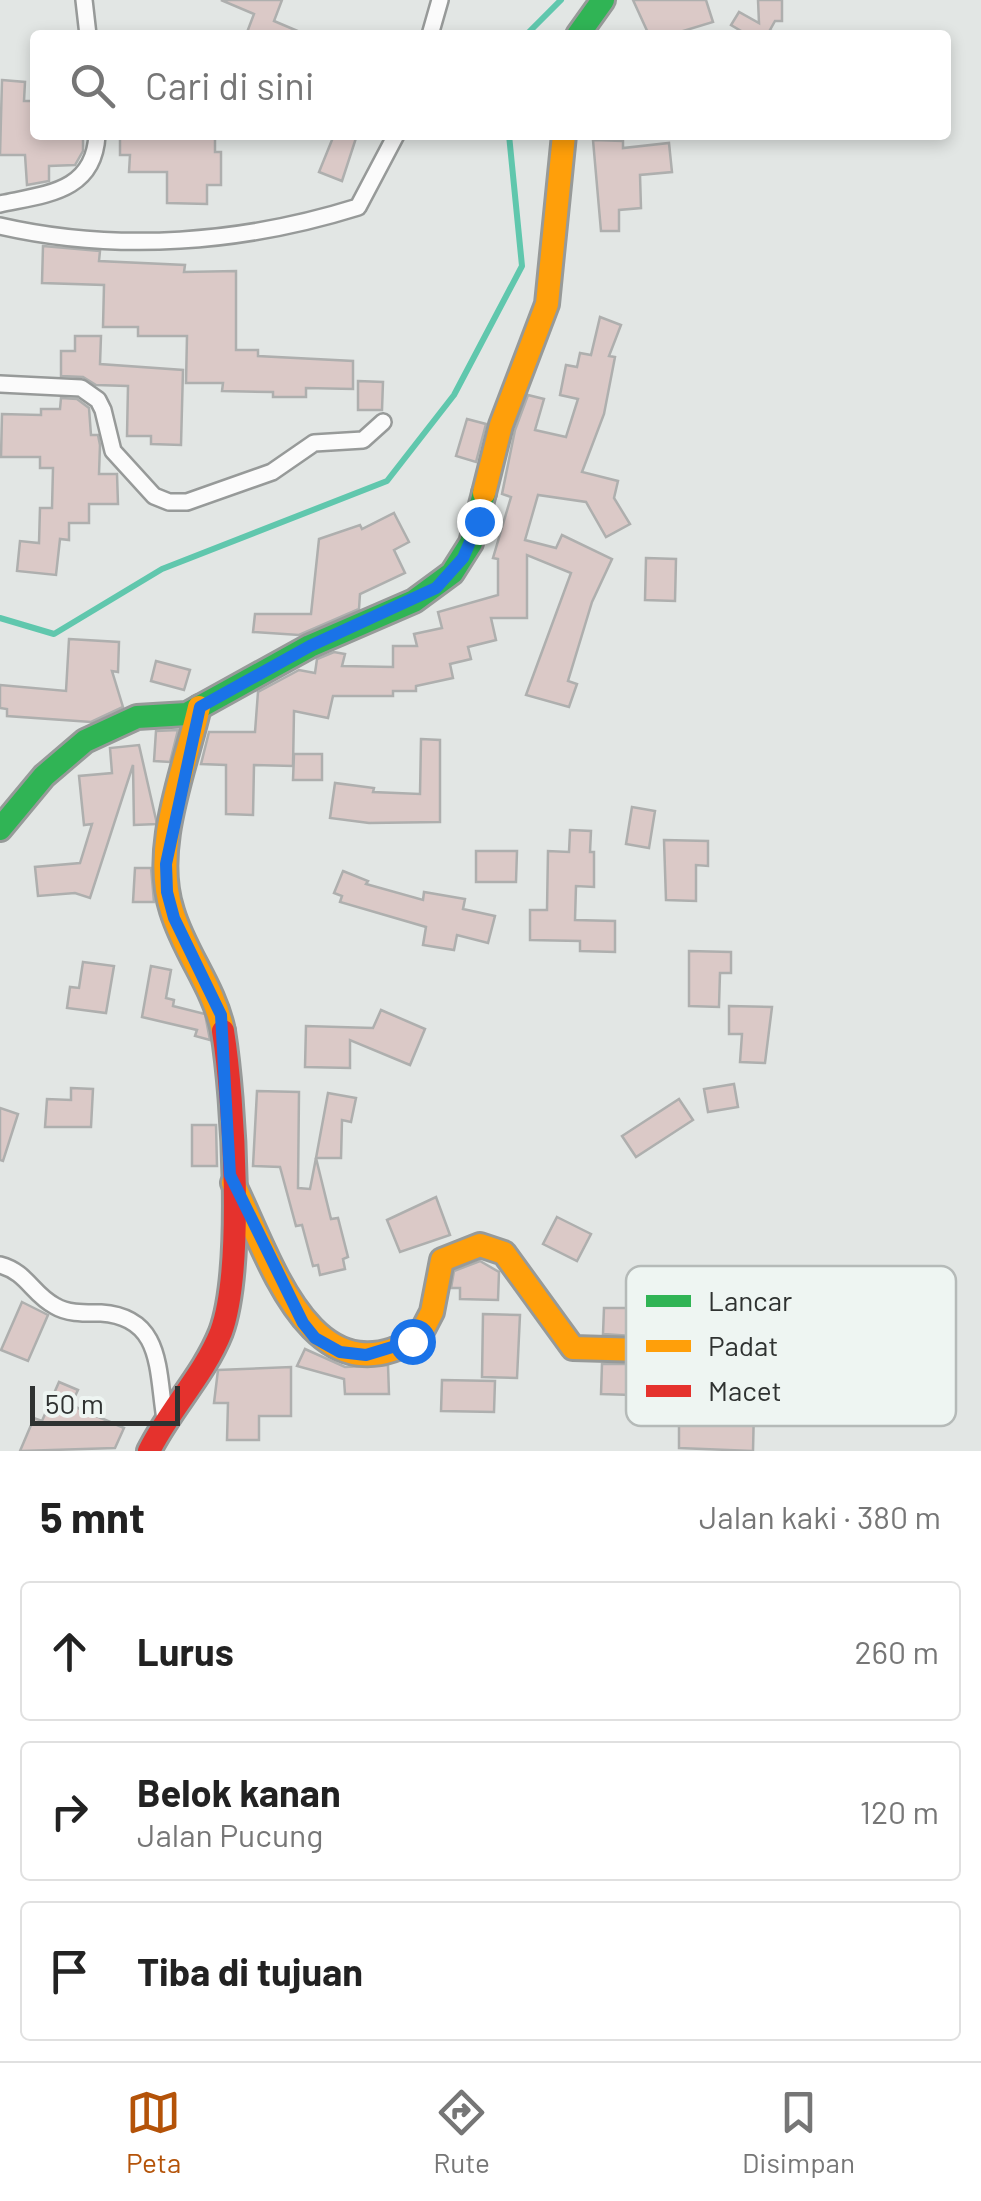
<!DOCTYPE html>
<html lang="id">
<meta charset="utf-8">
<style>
:root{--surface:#fff;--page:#f6f6f6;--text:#222;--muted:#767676;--line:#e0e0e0;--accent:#b45309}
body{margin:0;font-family:Barlow,sans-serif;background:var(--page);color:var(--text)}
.scale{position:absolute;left:30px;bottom:25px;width:150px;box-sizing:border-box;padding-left:10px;border:5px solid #2f3231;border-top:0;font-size:28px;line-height:35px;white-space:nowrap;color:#2f3231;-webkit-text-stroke:8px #eef5f2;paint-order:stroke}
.stop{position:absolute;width:30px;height:30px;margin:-22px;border:8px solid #1a73e8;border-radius:50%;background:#fff}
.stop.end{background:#1a73e8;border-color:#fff;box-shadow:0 2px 10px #0008}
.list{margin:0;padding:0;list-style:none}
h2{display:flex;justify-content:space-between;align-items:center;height:130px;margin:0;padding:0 40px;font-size:42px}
h2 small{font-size:32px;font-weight:400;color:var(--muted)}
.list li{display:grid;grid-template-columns:65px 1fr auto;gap:30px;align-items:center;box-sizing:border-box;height:140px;margin:0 20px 20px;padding:0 20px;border:2px solid var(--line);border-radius:10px}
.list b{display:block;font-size:38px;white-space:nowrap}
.list p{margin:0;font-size:32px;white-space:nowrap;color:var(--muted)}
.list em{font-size:32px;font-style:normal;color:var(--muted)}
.icon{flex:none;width:55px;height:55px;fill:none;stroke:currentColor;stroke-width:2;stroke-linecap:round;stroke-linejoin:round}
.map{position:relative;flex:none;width:981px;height:1451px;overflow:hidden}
.search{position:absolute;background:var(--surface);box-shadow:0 5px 15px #0003;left:30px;right:30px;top:30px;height:110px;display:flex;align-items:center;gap:25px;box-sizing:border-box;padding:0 35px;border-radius:10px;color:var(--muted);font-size:38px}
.sheet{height:610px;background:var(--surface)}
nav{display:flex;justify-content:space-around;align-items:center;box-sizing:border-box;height:140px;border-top:2px solid var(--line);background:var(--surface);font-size:28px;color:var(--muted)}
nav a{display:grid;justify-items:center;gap:5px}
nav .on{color:var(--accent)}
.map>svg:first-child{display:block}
</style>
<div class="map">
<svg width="981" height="1451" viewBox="0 0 981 1451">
<rect width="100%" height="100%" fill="#e2e6e4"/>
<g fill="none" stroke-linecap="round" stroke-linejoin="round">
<g stroke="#60c7ad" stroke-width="6">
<path d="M526 35 561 0"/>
<path d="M0 618 54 634 162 569 387 481 454 395 522 266 509 135"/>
</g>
</g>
<g fill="#dbc9c7" stroke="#aeafae" stroke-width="2.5">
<path d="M221 0H282L274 21 307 35H246L254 14Z"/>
<path d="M633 0H706L713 22 670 35H649Z"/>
<path d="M758 0H782V21H775L770 30 780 35H748L731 25 739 12 759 23Z"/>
<path d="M2 80 25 82 24 101H35V135H83V151L75 165 49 166V181L27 185 25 155H0Z"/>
<path d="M120 135H215V152H221V185H207V204L167 203V172H129L130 155H120Z"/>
<path d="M334 135H357L342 181 319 172Z"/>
<path d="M593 140 623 141V148L669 143 672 172 640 175 641 208 619 210V231H601Z"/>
<path d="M43 246 100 251 99 261 185 265 184 272 236 271V350H258V356L353 361V389L306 388V397H273V392L222 391 223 383H186L187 336H138V327H103L104 285 42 283Z"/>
<path d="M600 317 621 325 609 356 615 357 604 414 582 472 618 481 614 498 630 524 606 537 586 502 538 495 525 540 556 548 562 535 612 559 592 602 568 681 577 684 569 707 526 695 571 573 527 555V618H491L496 640 468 647 471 659 450 664 453 678 416 686V691H393V696H333L328 718 294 711 293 766 254 765 253 815 226 814V765L201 764 209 732H255L258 692 299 670 315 673 317 659 334 652 345 654 342 666 393 667V646H417L414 634 442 628 438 612 498 595V559L493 558 511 497 502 494 515 430 528 395 544 399 535 430 566 437 578 399 560 395 566 365 577 367 580 353 591 355Z"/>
<path d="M75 336H101L100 364 183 370 181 445 151 444V436H127L128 386 96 385 83 377 61 376V351H75Z"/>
<path d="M358 381 383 382 382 410H358Z"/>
<path d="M61 398 77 399 89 408 91 435H98L100 445 99 474H117L118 504H89V523H69V540L60 539 56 575 17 571 20 541 39 543 40 508H52L53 468H40V457H1L2 414 41 415V409H60Z"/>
<path d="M467 419 486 424 476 462 456 456Z"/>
<path d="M394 513 409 542 394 550 405 573 360 594 359 609 299 635 253 632 255 614H311L319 539 360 525 362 529Z"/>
<path d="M646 558 676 559 675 601 645 600Z"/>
<path d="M69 639 119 642 118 672 112 671 123 707 91 722 7 716V709L0 708V685L66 691Z"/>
<path d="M156 661 190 670 184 690 151 681Z"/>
<path d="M178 730 170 762 154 761 156 731Z"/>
<path d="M421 739 440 740V822L369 823 330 818 335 783 374 788 373 792 420 794Z"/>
<path d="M139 745 157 824 134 825 133 765 90 898 75 893 38 896 35 867 80 863 92 824 84 825 79 776 112 773 110 748Z"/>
<path d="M294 754H322V780H293Z"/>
<path d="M632 807 655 811 649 848 626 844Z"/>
<path d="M570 830 591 831 590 852H594V887L576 886 575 920 615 921V952L580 951V941L530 940V910H547L548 851 569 852Z"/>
<path d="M664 840 708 841V866L696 865V901L666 900Z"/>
<path d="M476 851H517L516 882H476Z"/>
<path d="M135 868H151L154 902H133Z"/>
<path d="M343 871 368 881 366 884 423 900 424 892 465 899 463 909 495 916 488 943 457 935 454 950 423 945 426 927 340 902 342 896 334 893Z"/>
<path d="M689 951 731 952V973H720L719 1007 689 1006Z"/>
<path d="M83 962 114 966 106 1013 67 1008 70 987 79 988Z"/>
<path d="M151 966 171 970 166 998 174 1000 173 1006 205 1014 210 1040 195 1036 197 1030 142 1017Z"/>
<path d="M729 1006 772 1007 765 1063 740 1062 742 1034H729Z"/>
<path d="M381 1010 425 1029 410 1065 350 1040V1068L305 1067 306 1026 373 1028Z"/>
<path d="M734 1084 738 1107 708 1112 704 1089Z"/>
<path d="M71 1088 93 1089 91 1127H45L47 1099 71 1100Z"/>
<path d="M257 1091 299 1092 298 1188 310 1189 316 1158 331 1219 338 1218 348 1257 343 1259 345 1269 320 1275 318 1265 313 1266 302 1225 296 1226 280 1167 253 1166Z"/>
<path d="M328 1093 356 1098 351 1122 342 1120 341 1158H316Z"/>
<path d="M679 1099 693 1120 636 1157 622 1136Z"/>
<path d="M0 1108 18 1114 3 1161 0 1160Z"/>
<path d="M192 1125H216L217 1166H192Z"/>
<path d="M436 1197 450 1235 400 1252 387 1220Z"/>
<path d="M557 1217 591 1234 577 1261 543 1244Z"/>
<path d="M480 1261 499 1272 498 1300 460 1299V1288H451L454 1271Z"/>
<path d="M22 1302 48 1315 28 1361 1 1350Z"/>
<path d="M604 1308H649L648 1337 603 1334Z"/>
<path d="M483 1314 520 1315 517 1378 482 1377Z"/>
<path d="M656 1345 702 1346V1371L632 1370V1395L601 1394 602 1364H648L655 1357Z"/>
<path d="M305 1349 345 1367 388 1365 389 1394H345L344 1379 297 1366Z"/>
<path d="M291 1367V1416H259V1440H227L228 1403H214L218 1370Z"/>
<path d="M442 1380 495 1381 494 1412 441 1411Z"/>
<path d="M59 1382 78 1390 71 1405 124 1428 115 1448 20 1451 34 1418 42 1421Z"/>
<path d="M679 1406 754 1407 753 1451 679 1448Z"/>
</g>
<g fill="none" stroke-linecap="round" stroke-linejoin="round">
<g stroke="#979a99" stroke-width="20">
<g id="street">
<path d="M84 0 88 35"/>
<path d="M430 35 440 0"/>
<path d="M0 204C46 194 94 192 97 135"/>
<path d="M0 226C118 253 243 243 358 207L396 135"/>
<path d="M0 384 81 388 98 400 103 410 113 451 154 496 169 502H187L272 472 314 443 363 440 383 422"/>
<path d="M0 1265C27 1272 32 1294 55 1306 68 1314 86 1313 101 1313 163 1317 157 1370 165 1419"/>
</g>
</g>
<g stroke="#979a99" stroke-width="28">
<g id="fast">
<path d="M578 35 603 0"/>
<path d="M0 829 44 776 85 741 137 717 187 714 310 646 414 601 452 573 471 543 484 493"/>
</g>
</g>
<g stroke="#979a99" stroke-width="28">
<g id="slow">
<path d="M484 493 501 425 547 304 564 135"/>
<path d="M199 707C185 769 151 848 172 911 185 954 214 987 223 1031"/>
<path d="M233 1183C269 1255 311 1405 419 1337L432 1312 442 1260 480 1245 504 1253 573 1348 642 1350"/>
</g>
</g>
<g stroke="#979a99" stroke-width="28">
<path id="jam" d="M149 1451C169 1410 204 1375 221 1332 244 1269 234 1100 223 1031"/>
</g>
<use href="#street" stroke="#fbfbfb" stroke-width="15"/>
<use href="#fast" stroke="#30b455" stroke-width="22"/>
<use href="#slow" stroke="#ff9f0a" stroke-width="22"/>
<use href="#jam" stroke="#e5322d" stroke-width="22"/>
</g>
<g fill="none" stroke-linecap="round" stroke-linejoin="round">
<path stroke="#1a73e8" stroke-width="12" d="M412 1341 366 1355 340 1352 315 1338 303 1323 230 1175 221 1015 174 918 167 892 166 864 200 707 310 646 436 588 463 558 479 521"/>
</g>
<rect x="626" y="1266" width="330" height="160" rx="15" fill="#eef5f2" stroke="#b5bab8" stroke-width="2.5"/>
<rect x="646" y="1295" width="45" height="12" fill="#30b455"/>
<rect x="646" y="1340" width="45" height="12" fill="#ff9f0a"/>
<rect x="646" y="1385" width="45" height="12" fill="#e5322d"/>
<g font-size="28" fill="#2f3231">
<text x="708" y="1311">Lancar</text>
<text x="708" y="1356">Padat</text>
<text x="708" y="1401">Macet</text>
</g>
</svg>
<div class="scale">50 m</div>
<div class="stop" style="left:412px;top:1341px"></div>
<div class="stop end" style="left:479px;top:521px"></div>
<div class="search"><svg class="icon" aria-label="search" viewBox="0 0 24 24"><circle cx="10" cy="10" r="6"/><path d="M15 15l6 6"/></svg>Cari di sini</div>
</div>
<section class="sheet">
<h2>5 mnt<small>Jalan kaki · 380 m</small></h2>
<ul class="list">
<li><svg class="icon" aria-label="ahead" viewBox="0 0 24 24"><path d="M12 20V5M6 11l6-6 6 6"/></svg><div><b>Lurus</b></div><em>260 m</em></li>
<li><svg class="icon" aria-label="right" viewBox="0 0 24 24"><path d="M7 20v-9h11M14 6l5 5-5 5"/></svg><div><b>Belok kanan</b><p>Jalan Pucung</p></div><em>120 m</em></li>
<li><svg class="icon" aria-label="arrive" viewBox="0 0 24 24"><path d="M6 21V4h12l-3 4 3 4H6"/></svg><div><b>Tiba di tujuan</b></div></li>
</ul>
</section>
<nav>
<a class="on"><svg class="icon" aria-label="map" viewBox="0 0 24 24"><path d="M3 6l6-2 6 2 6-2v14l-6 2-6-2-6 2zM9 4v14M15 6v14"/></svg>Peta</a>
<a><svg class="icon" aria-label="directions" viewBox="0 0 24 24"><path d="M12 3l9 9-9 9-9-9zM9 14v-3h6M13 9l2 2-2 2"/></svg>Rute</a>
<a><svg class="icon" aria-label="saved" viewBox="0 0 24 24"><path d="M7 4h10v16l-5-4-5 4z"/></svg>Disimpan</a>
</nav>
